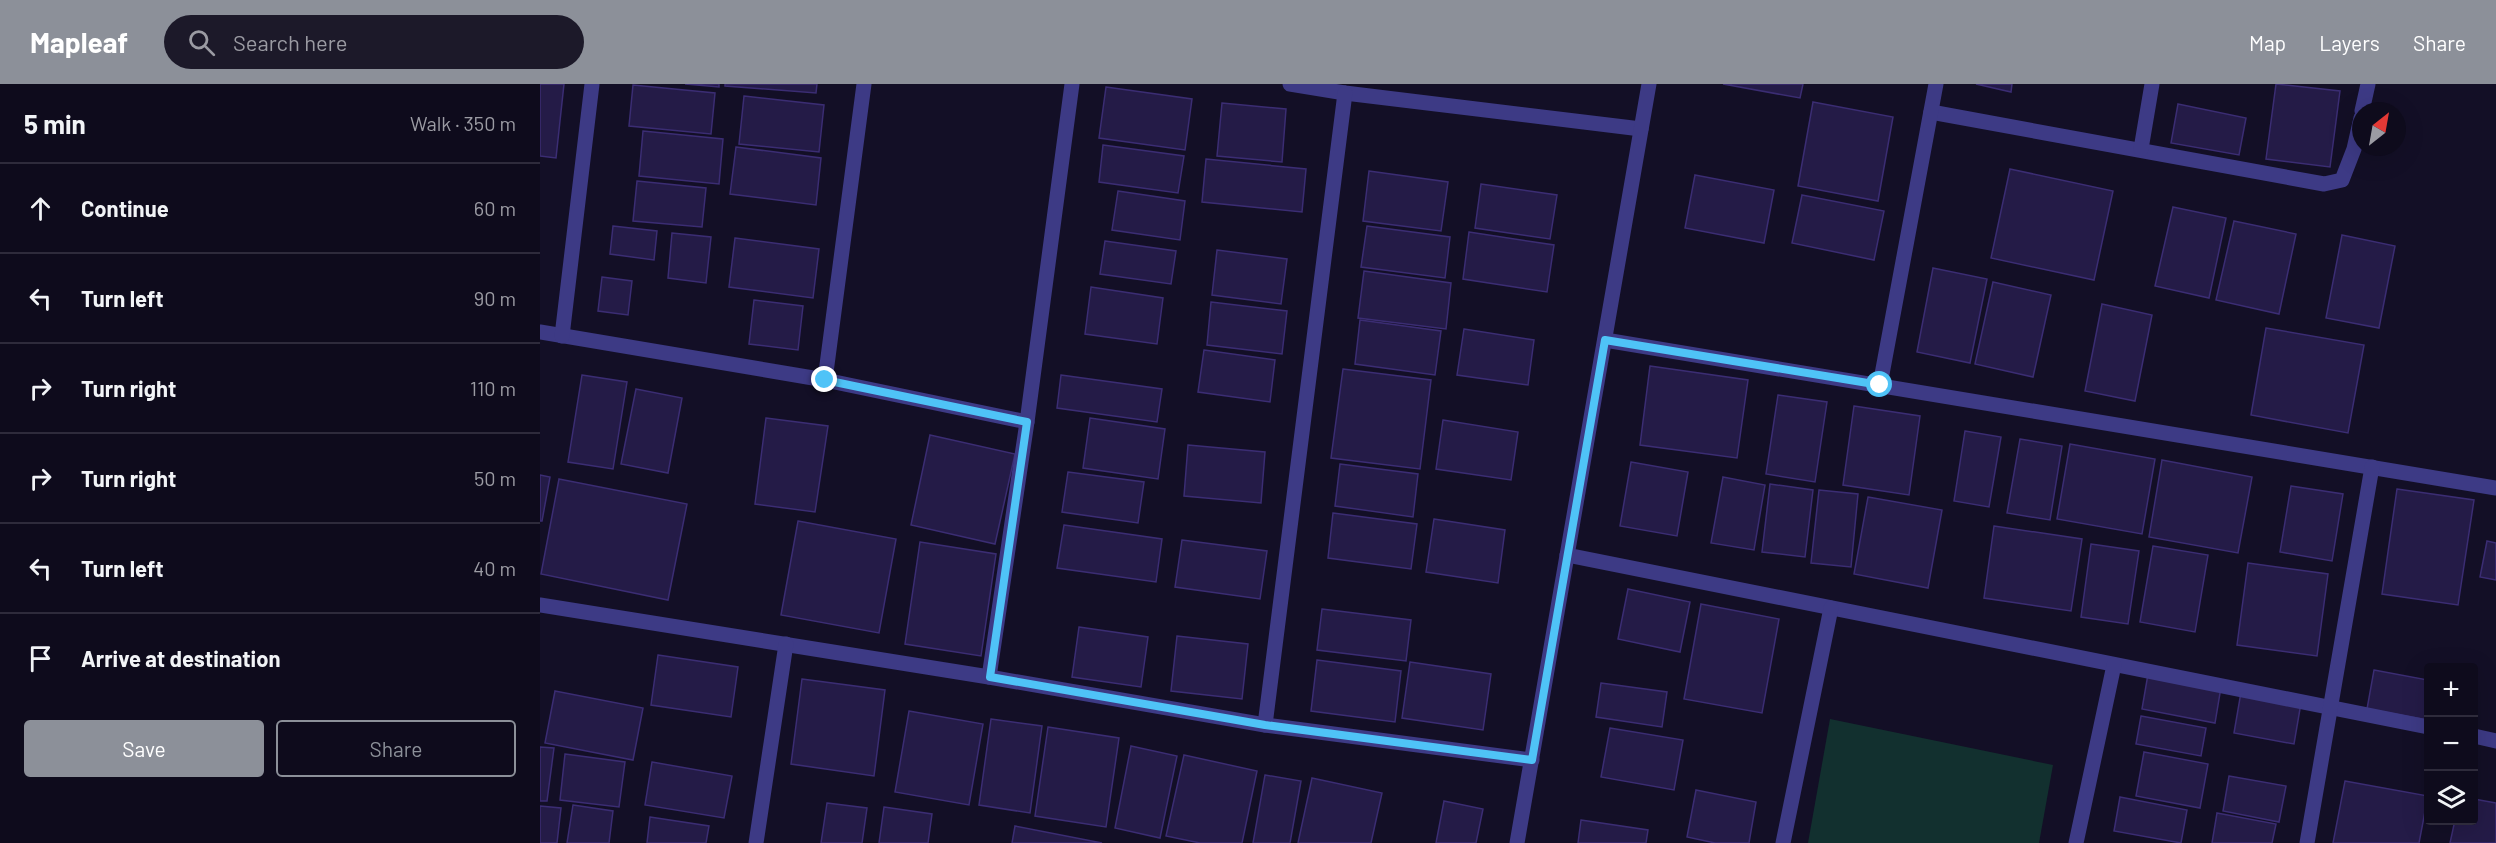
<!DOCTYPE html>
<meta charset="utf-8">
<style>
:root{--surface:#0e0b1c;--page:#1c1929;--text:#f1f3f6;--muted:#9b9ba3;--line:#2e2b3b;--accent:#8c9099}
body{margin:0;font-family:Barlow,sans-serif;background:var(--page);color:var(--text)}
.controls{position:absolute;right:18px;bottom:18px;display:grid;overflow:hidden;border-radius:6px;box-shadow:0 6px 24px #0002}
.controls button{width:54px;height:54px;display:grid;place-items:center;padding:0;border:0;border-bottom:2px solid var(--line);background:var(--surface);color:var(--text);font:30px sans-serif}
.compass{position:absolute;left:1812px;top:18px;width:54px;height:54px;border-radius:50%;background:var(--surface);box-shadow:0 6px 24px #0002;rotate:31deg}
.stop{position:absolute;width:18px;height:18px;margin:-14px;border:4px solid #4fc3f7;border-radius:50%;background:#fff}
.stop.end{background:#4fc3f7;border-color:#fff;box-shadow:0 2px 6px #0008}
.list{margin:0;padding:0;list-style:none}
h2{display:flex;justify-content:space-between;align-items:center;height:78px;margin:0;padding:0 24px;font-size:26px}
h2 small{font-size:20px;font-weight:400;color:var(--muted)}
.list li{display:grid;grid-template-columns:39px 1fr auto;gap:18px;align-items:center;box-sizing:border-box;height:90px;padding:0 24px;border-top:2px solid var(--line)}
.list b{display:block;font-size:22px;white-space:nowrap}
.list em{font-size:20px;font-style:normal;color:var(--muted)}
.actions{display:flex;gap:12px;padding:18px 24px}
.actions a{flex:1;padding:14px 0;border:2px solid var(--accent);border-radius:6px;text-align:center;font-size:21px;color:var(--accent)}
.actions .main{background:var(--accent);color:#fff}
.icon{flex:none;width:33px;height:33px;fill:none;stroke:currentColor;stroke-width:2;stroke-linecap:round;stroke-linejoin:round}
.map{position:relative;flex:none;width:1956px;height:759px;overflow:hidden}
header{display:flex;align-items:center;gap:36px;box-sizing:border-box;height:84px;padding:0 30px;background:var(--accent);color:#fff}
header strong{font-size:28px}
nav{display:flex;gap:33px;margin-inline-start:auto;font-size:21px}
.search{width:420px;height:54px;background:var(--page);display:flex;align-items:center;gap:15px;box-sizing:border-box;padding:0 21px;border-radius:33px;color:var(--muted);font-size:22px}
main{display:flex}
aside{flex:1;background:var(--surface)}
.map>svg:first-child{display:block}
</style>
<header>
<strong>Mapleaf</strong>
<div class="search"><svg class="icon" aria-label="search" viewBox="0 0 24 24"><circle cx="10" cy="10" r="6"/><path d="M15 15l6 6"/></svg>Search here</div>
<nav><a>Map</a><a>Layers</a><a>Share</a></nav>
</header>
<main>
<aside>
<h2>5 min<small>Walk · 350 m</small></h2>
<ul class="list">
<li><svg class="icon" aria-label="ahead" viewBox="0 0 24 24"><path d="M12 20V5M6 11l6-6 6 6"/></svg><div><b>Continue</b></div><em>60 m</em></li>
<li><svg class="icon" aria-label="left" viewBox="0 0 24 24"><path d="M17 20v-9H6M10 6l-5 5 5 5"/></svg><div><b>Turn left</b></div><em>90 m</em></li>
<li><svg class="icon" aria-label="right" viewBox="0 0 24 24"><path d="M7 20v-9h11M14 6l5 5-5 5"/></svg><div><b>Turn right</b></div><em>110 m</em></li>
<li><svg class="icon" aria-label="right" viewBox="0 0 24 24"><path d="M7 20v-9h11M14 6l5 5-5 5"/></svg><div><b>Turn right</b></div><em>50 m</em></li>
<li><svg class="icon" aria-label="left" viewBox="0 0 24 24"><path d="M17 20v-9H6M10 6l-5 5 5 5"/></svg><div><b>Turn left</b></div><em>40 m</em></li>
<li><svg class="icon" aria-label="arrive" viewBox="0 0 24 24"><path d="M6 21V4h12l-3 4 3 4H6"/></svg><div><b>Arrive at destination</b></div></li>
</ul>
<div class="actions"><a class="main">Save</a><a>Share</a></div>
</aside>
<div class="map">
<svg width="1956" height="759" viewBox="0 0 1956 759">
<rect width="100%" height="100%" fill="#130f26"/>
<path fill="#12302f" d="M1290 635 1513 681 1499 759H1268Z"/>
<g fill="#241b47" stroke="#3b2d73" stroke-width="1.5">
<path d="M0 0H24L16 74 0 72Z"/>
<path d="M145 0H179V3Z"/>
<path d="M185 0H277L276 9 185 2Z"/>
<path d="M1183 0H1263L1260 14Z"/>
<path d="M1436 0H1472L1471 8Z"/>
<path d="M1736 0 1800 7 1790 83 1726 75Z"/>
<path d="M93 1 175 9 171 50 89 42Z"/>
<path d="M566 3 652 15 645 66 559 54Z"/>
<path d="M204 12 284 21 279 68 199 60Z"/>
<path d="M1273 18 1353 33 1338 117 1258 102Z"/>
<path d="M682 19 746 25 742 78 677 72Z"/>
<path d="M1638 20 1706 34 1699 71 1631 59Z"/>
<path d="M103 47 183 55 179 100 99 92Z"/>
<path d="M563 61 644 72 638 109 559 98Z"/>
<path d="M196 63 281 74 276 121 190 110Z"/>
<path d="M666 75 766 85 762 128 662 118Z"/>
<path d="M1470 85 1573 107 1554 196 1451 174Z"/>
<path d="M829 87 908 98 901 147 823 137Z"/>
<path d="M1155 91 1234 106 1224 159 1145 144Z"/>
<path d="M97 97 166 104 162 143 93 137Z"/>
<path d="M941 100 1017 111 1010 155 935 144Z"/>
<path d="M578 107 645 117 640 156 572 146Z"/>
<path d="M1262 111 1344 127 1334 176 1252 159Z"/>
<path d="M1633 123 1686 134 1669 214 1615 202Z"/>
<path d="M1694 137 1756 150 1739 230 1676 216Z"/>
<path d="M73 142 117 147 114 176 70 170Z"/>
<path d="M827 142 910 153 905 194 821 183Z"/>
<path d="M929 148 1014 161 1007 208 923 195Z"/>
<path d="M132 149 171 153 166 199 128 194Z"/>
<path d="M1802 151 1855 162 1839 244 1786 234Z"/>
<path d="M195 154 279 165 273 214 189 203Z"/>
<path d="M565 157 636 167 631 200 560 190Z"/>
<path d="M677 166 747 175 741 220 672 211Z"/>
<path d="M1393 184 1447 195 1430 279 1377 268Z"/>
<path d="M824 187 911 199 906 245 818 234Z"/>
<path d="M62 193 92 197 88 231 58 227Z"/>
<path d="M1453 198 1511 211 1493 293 1435 280Z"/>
<path d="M551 203 623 214 617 260 545 250Z"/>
<path d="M214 216 263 222 258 266 209 260Z"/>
<path d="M671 218 747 227 742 270 667 261Z"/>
<path d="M1562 220 1612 231 1595 317 1545 307Z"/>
<path d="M820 236 901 247 895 291 815 280Z"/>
<path d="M1726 244 1824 261 1808 349 1711 331Z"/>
<path d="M924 245 994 256 988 301 917 291Z"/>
<path d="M664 266 735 276 730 318 658 308Z"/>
<path d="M1110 282 1208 296 1197 374 1100 361Z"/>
<path d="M803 285 891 296 880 385 791 374Z"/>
<path d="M42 291 87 298 73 385 28 378Z"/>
<path d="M521 291 622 305 617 338 517 324Z"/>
<path d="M96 305 142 314 128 389 81 380Z"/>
<path d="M1238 311 1287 318 1275 398 1226 390Z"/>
<path d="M1314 322 1380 332 1369 411 1303 401Z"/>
<path d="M226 334 288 342 275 428 215 420Z"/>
<path d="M550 334 625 345 618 395 543 384Z"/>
<path d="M903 336 978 348 971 396 896 385Z"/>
<path d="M1425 347 1461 353 1449 423 1414 417Z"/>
<path d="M390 351 475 370 455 460 371 441Z"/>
<path d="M1480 355 1522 362 1510 436 1467 429Z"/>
<path d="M1530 360 1615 375 1602 450 1517 435Z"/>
<path d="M648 361 725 368 721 419 644 412Z"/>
<path d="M1622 376 1712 393 1698 469 1609 453Z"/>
<path d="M1091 378 1148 388 1137 452 1080 442Z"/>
<path d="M800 380 878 390 873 433 795 422Z"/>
<path d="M528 388 604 398 598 439 522 428Z"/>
<path d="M0 391 10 393 2 437H0Z"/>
<path d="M1183 393 1225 401 1214 466 1171 459Z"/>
<path d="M19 395 147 420 128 516 1 490Z"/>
<path d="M1230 400 1273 406 1265 473 1222 468Z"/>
<path d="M1751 402 1803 410 1792 477 1740 468Z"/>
<path d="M1857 405 1934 416 1918 521 1842 510Z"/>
<path d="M1279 406 1318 410 1311 483 1271 479Z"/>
<path d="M1328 413 1402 426 1388 504 1314 490Z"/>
<path d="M793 429 877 440 871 485 788 474Z"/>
<path d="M894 435 965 446 958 499 886 488Z"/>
<path d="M258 437 356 455 339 549 241 531Z"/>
<path d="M524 441 622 455 616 498 517 484Z"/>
<path d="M1454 442 1542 455 1531 527 1444 514Z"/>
<path d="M642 456 727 467 720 515 635 503Z"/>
<path d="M1947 457 1956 459V496L1940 493Z"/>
<path d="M380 458 456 470 441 572 365 560Z"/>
<path d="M1551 460 1599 467 1588 540 1541 533Z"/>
<path d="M1613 462 1668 471 1655 548 1600 538Z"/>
<path d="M1708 479 1788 490 1777 572 1697 561Z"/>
<path d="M1088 505 1150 518 1140 568 1078 555Z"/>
<path d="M1161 520 1239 535 1222 629 1144 615Z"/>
<path d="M782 525 871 536 866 577 777 566Z"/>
<path d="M539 543 608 553 601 603 532 593Z"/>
<path d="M637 552 708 560 702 615 631 607Z"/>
<path d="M118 571 198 583 191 633 111 621Z"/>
<path d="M777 576 861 587 855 638 771 627Z"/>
<path d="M870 578 951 590 943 646 862 634Z"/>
<path d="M1834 586 1888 596V636L1827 625Z"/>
<path d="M1608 590 1681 603 1675 639 1602 625Z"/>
<path d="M262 595 345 606 334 692 251 680Z"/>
<path d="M1061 599 1127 608 1122 643 1056 633Z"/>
<path d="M15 607 103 624 93 676 5 659Z"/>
<path d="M1701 608 1761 619 1754 660 1694 649Z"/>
<path d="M369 627 443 640 429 721 355 708Z"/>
<path d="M1601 632 1666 644 1661 672 1596 660Z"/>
<path d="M451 635 502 642 490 729 439 721Z"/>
<path d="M508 643 579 654 566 743 495 732Z"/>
<path d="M1070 644 1143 656 1134 706 1061 693Z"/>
<path d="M591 662 637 672 620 754 575 744Z"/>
<path d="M0 663 14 664 7 717H0Z"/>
<path d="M1604 668 1668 680 1660 724 1596 712Z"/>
<path d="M25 670 85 678 79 723 20 716Z"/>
<path d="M644 671 717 687 702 759H660L626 752Z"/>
<path d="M112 678 192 692 184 734 105 721Z"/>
<path d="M725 691 761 697 750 759H713Z"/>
<path d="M1689 692 1746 702 1739 738 1683 727Z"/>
<path d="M772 694 842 709 831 759H758Z"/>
<path d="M1805 697 1888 712 1879 759H1793Z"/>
<path d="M1156 706 1216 718 1209 759H1175L1147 753Z"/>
<path d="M1580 713 1647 726 1641 759 1574 747Z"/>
<path d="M1934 715 1956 719V759H1910L1915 736H1934Z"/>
<path d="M904 717 943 725 936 759H896Z"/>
<path d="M287 719 327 724 322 759H281Z"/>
<path d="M33 721 73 727 69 759H27Z"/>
<path d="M0 722 21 724 17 759H0Z"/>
<path d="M344 723 392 730 388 759H339Z"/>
<path d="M1677 729 1736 740 1732 759H1672Z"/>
<path d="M110 733 169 742 166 759H107Z"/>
<path d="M1041 736 1108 746 1106 759H1038Z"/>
<path d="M475 742 562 759H472Z"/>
</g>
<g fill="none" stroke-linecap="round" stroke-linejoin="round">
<g stroke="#3d3a85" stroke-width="15">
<path d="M750 0 805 9 1101 45"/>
<path d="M1822 27 1828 0"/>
<path d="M1391 28 1784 100 1802 96 1814 65 1821 34"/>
<path d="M1601 65 1612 0"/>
<path d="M0 248 285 296 487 338"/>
<path d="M22 252 52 0"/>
<path d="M1065 256 1956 404"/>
<path d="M285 296 324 0"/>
<path d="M1340 301 1396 0"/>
<path d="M1027 471 1888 643"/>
<path d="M0 521 449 593 725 641 992 676"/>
<path d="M449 593 487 338 532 0"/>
<path d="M725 641 805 9"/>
<path d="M1934 652 1956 657"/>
<path d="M216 759 246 560"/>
<path d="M977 759 1109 0"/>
<path d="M1243 759 1291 524"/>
<path d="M1536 759 1574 581"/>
<path d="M1767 759 1832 383"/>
</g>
</g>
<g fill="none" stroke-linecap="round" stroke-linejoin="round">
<path stroke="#4fc3f7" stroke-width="8" d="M285 296 487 338 450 593 725 641 992 676 1065 256 1340 301"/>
</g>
</svg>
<div class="controls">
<button>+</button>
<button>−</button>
<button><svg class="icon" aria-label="layers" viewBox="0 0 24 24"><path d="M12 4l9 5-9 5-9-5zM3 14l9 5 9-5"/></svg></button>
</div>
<svg class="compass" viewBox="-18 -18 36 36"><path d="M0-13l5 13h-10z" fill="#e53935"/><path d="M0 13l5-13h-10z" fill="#9b9ba3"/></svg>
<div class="stop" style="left:1340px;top:301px"></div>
<div class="stop end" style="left:285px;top:296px"></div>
</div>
</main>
